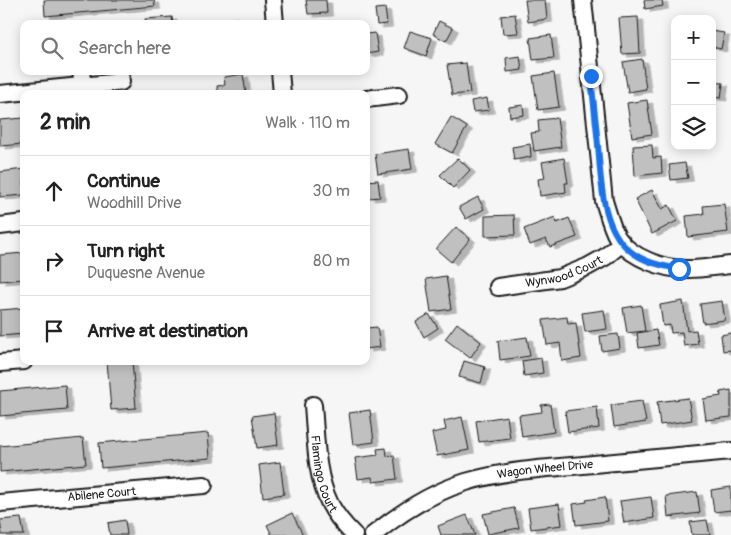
<!DOCTYPE html>
<meta charset="utf-8">
<style>
:root{--surface:#fff;--page:#f2f2f2;--text:#222;--muted:#767676;--line:#e0e0e0}
body{margin:0;font-family:Pangolin,sans-serif;background:var(--page);color:var(--text)}
.controls{position:absolute;right:15px;top:15px;display:grid;overflow:hidden;border-radius:10px;box-shadow:0 2px 12px #0003}
.controls button{width:45px;height:45px;display:grid;place-items:center;padding:0;border:0;border-bottom:1px solid var(--line);background:var(--surface);color:var(--text);font:25px sans-serif}
.stop{position:absolute;width:15px;height:15px;margin:-11px;border:4px solid #1a73e8;border-radius:50%;background:#fff}
.stop.end{background:#1a73e8;border-color:#fff;box-shadow:0 1px 5px #0008}
.list{margin:0;padding:0;list-style:none}
h2{display:flex;justify-content:space-between;align-items:center;height:65px;margin:0;padding:0 20px;font-size:21px}
h2 small{font-size:16px;font-weight:400;color:var(--muted)}
.list li{display:grid;grid-template-columns:32px 1fr auto;gap:15px;align-items:center;box-sizing:border-box;height:70px;padding:0 20px;border-top:1px solid var(--line)}
.list b{display:block;font-size:19px;white-space:nowrap}
.list p{margin:0;font-size:16px;white-space:nowrap;color:var(--muted)}
.list em{font-size:16px;font-style:normal;color:var(--muted)}
.icon{flex:none;width:28px;height:28px;fill:none;stroke:currentColor;stroke-width:2;stroke-linecap:round;stroke-linejoin:round}
.map{position:relative;flex:none;width:731px;height:535px;overflow:hidden}
.search{position:absolute;background:var(--surface);box-shadow:0 2px 12px #0003;left:20px;top:20px;width:350px;height:55px;display:flex;align-items:center;gap:12px;box-sizing:border-box;padding:0 18px;border-radius:10px;color:var(--muted);font-size:19px}
.panel{position:absolute;background:var(--surface);box-shadow:0 2px 12px #0003;left:20px;top:90px;width:350px;height:275px;border-radius:10px}
.map>svg:first-child{display:block}
</style>
<div class="map">
<svg width="731" height="535" viewBox="0 0 731 535">
<defs>
<filter id="shadow"><feDropShadow dx="5.5" dy="3" stdDeviation="0" flood-color="#0004"/></filter>
</defs>
<rect width="100%" height="100%" fill="#f6f6f6"/>
<filter id="ink" filterUnits="userSpaceOnUse"><feTurbulence type="fractalNoise" baseFrequency=".02" numOctaves="2"/><feDisplacementMap in="SourceGraphic" scale="10" xChannelSelector="R" yChannelSelector="G"/><feConvolveMatrix kernelMatrix="1 2 1 2 8 2 1 2 1" color-interpolation-filters="sRGB"/></filter>
<g filter="url(#ink)">
<g fill="#c0c0c0" stroke="#1c1c1c" filter="url(#shadow)">
<path d="M44 0H154L155 6 45 16Z"/>
<path d="M306 0H326L327 13 308 14Z"/>
<path d="M525 0H545L547 19 528 22Z"/>
<path d="M644 0H662L663 6 645 9Z"/>
<path d="M385 8 387 24 377 25 375 9Z"/>
<path d="M515 14 518 33 503 34 501 16Z"/>
<path d="M172 17 173 24H146L145 19Z"/>
<path d="M638 17 640 53 622 54 619 18Z"/>
<path d="M237 18 238 24H218V20Z"/>
<path d="M439 21 453 28 446 41 433 34Z"/>
<path d="M410 31 432 38 426 56 404 48Z"/>
<path d="M712 31 724 33 721 49 712 47Z"/>
<path d="M375 33 378 52 366 54V34Z"/>
<path d="M551 35 554 58 533 60 530 38Z"/>
<path d="M520 56 522 70 507 72 506 58Z"/>
<path d="M642 59 646 89 628 92 623 62Z"/>
<path d="M466 63 470 93 452 95 447 65Z"/>
<path d="M554 73 559 107 538 110 533 76Z"/>
<path d="M243 74 246 94H218L217 86 225 85 224 77Z"/>
<path d="M712 82 723 83 721 98 712 97Z"/>
<path d="M487 98 489 110 473 112 471 101Z"/>
<path d="M647 100 652 134 632 137 627 103Z"/>
<path d="M523 105 524 115 510 117 509 107Z"/>
<path d="M451 117 467 127 452 153 435 144Z"/>
<path d="M24 118V144L0 146V120Z"/>
<path d="M557 118 561 147 534 151 531 133 539 132 538 120Z"/>
<path d="M530 144 531 157 514 160 512 147Z"/>
<path d="M652 145 653 158 661 157 662 173 635 176 633 146Z"/>
<path d="M409 149 412 169 378 174 375 154Z"/>
<path d="M458 158 470 170 453 188 440 175Z"/>
<path d="M564 158 568 183H565L566 192 540 196 538 179 545 178 542 162Z"/>
<path d="M685 163 688 178 671 180 669 165Z"/>
<path d="M24 169V195L0 197V172Z"/>
<path d="M378 180 380 197 369 198 366 181Z"/>
<path d="M652 190 662 209 669 205 677 221 652 234 635 199Z"/>
<path d="M478 197 484 209 466 219 459 207Z"/>
<path d="M724 204 728 232 688 237 686 216 704 214 703 206Z"/>
<path d="M514 215 515 235 485 236V216Z"/>
<path d="M555 217 557 223 569 218 577 237 550 247 546 239 530 245 524 229Z"/>
<path d="M456 227 470 239 451 262 436 249Z"/>
<path d="M24 253V279L0 281V255Z"/>
<path d="M446 276 451 309 431 312 426 279Z"/>
<path d="M683 301 687 331 696 330 698 344 684 346 682 332 671 333 670 325 663 326 660 305Z"/>
<path d="M722 301 725 320 703 323 700 304Z"/>
<path d="M641 305 645 331 627 333 623 308Z"/>
<path d="M24 308V334L0 336V310Z"/>
<path d="M604 310 607 329 585 332 582 313Z"/>
<path d="M429 314 438 328 424 337 416 322Z"/>
<path d="M567 317 568 324 576 323 581 358 562 361 560 343 547 345 543 320Z"/>
<path d="M457 323 481 342 470 358 445 339Z"/>
<path d="M377 327 380 347 366 349V328Z"/>
<path d="M656 330 659 345 639 348 637 333Z"/>
<path d="M731 333V350L723 351 721 335Z"/>
<path d="M618 334 620 348 602 351 600 336Z"/>
<path d="M527 337 530 356 500 360 498 341Z"/>
<path d="M541 358 543 373 524 376 522 361Z"/>
<path d="M107 361H132L136 408 111 410Z"/>
<path d="M464 361 485 367 481 383 459 377Z"/>
<path d="M65 385 67 410 0 416V391Z"/>
<path d="M731 390V417L706 420 703 399 721 396 720 392Z"/>
<path d="M688 398 692 420 660 425 657 402Z"/>
<path d="M642 401 646 422 614 427 611 405Z"/>
<path d="M550 404 554 432 522 437 519 415 542 412 541 405Z"/>
<path d="M597 407 599 428 568 432 565 411Z"/>
<path d="M370 410 374 442 353 445 349 413Z"/>
<path d="M274 413 278 445 257 448 252 416Z"/>
<path d="M507 416 510 438 479 442 476 421Z"/>
<path d="M462 417 469 450 437 456 432 433 446 430 444 421Z"/>
<path d="M208 433 210 458 101 468 99 443Z"/>
<path d="M83 438 86 464 0 472V446Z"/>
<path d="M386 448 387 456 394 455 397 479 373 482 372 477 358 479 355 458 378 455 377 449Z"/>
<path d="M280 462 284 494 263 497 259 465Z"/>
<path d="M731 487V510L714 512 711 490Z"/>
<path d="M697 492 700 513 668 517 666 496Z"/>
<path d="M605 497 608 521 576 525 573 504 587 502 586 500Z"/>
<path d="M651 497 654 518 624 523 620 501Z"/>
<path d="M559 504 562 525 531 529 528 508Z"/>
<path d="M514 508 519 528 488 534 483 514Z"/>
<path d="M292 513 303 535H272L267 525Z"/>
<path d="M467 515 475 535H441L438 526Z"/>
<path d="M21 518 24 535H2L0 520Z"/>
<path d="M125 520 127 535H110L108 523Z"/>
<path d="M707 520 710 535H692L690 522Z"/>
</g>
<g fill="none" stroke-linecap="round" stroke-linejoin="round">
<g stroke="#1c1c1c" stroke-width="20">
<g id="street">
<path d="M273 0 275 24"/>
<path d="M583 0 604 201C608 213 611 226 617 237 630 258 665 270 689 269 703 269 717 266 731 265"/>
<path d="M81 71 83 87"/>
<path d="M280 71 282 94"/>
<path d="M0 94 121 82 120 71"/>
<path d="M366 99 399 95"/>
<path d="M0 226 24 223"/>
<path id="s1" d="M498 287 560 278 587 267 605 257 622 243"/>
<path d="M0 363 24 361"/>
<path id="s2" d="M313 405C316 438 315 474 330 504 336 516 345 526 354 535"/>
<path id="s3" d="M0 503 204 485"/>
<path id="s4" d="M373 535C401 512 431 493 466 482 503 471 544 468 583 465 632 460 682 456 731 451"/>
</g>
</g>
<use href="#street" stroke="#fff" stroke-width="16"/>
</g>
</g>
<g fill="none" stroke-linecap="round" stroke-linejoin="round" filter="url(#ink)">
<path stroke="#1a73e8" stroke-width="6" d="M591 76C593 99 596 122 598 145 601 179 601 227 629 250 643 262 662 266 679 269"/>
</g>
<g text-anchor="middle" stroke-width="5" stroke-linejoin="round" paint-order="stroke">
<g font-size="12" fill="#1c1c1c" stroke="#fff">
<text dy="4" stroke="none"><textPath href="#s1" startOffset="68">Wynwood Court</textPath></text>
<text dy="4" stroke="none"><textPath href="#s4" startOffset="188">Wagon Wheel Drive</textPath></text>
<text dy="4" stroke="none"><textPath href="#s2" startOffset="70">Flamingo Court</textPath></text>
<text dy="4" stroke="none"><textPath href="#s3" startOffset="102">Abilene Court</textPath></text>
</g>
</g>
</svg>
<div class="controls">
<button>+</button>
<button>−</button>
<button><svg class="icon" aria-label="layers" viewBox="0 0 24 24"><path d="M12 4l9 5-9 5-9-5zM3 14l9 5 9-5"/></svg></button>
</div>
<div class="stop" style="left:679px;top:269px"></div>
<div class="stop end" style="left:591px;top:76px"></div>
<div class="search"><svg class="icon" aria-label="search" viewBox="0 0 24 24"><circle cx="10" cy="10" r="6"/><path d="M15 15l6 6"/></svg>Search here</div>
<section class="panel">
<h2>2 min<small>Walk · 110 m</small></h2>
<ul class="list">
<li><svg class="icon" aria-label="ahead" viewBox="0 0 24 24"><path d="M12 20V5M6 11l6-6 6 6"/></svg><div><b>Continue</b><p>Woodhill Drive</p></div><em>30 m</em></li>
<li><svg class="icon" aria-label="right" viewBox="0 0 24 24"><path d="M7 20v-9h11M14 6l5 5-5 5"/></svg><div><b>Turn right</b><p>Duquesne Avenue</p></div><em>80 m</em></li>
<li><svg class="icon" aria-label="arrive" viewBox="0 0 24 24"><path d="M6 21V4h12l-3 4 3 4H6"/></svg><div><b>Arrive at destination</b></div></li>
</ul>
</section>
</div>
